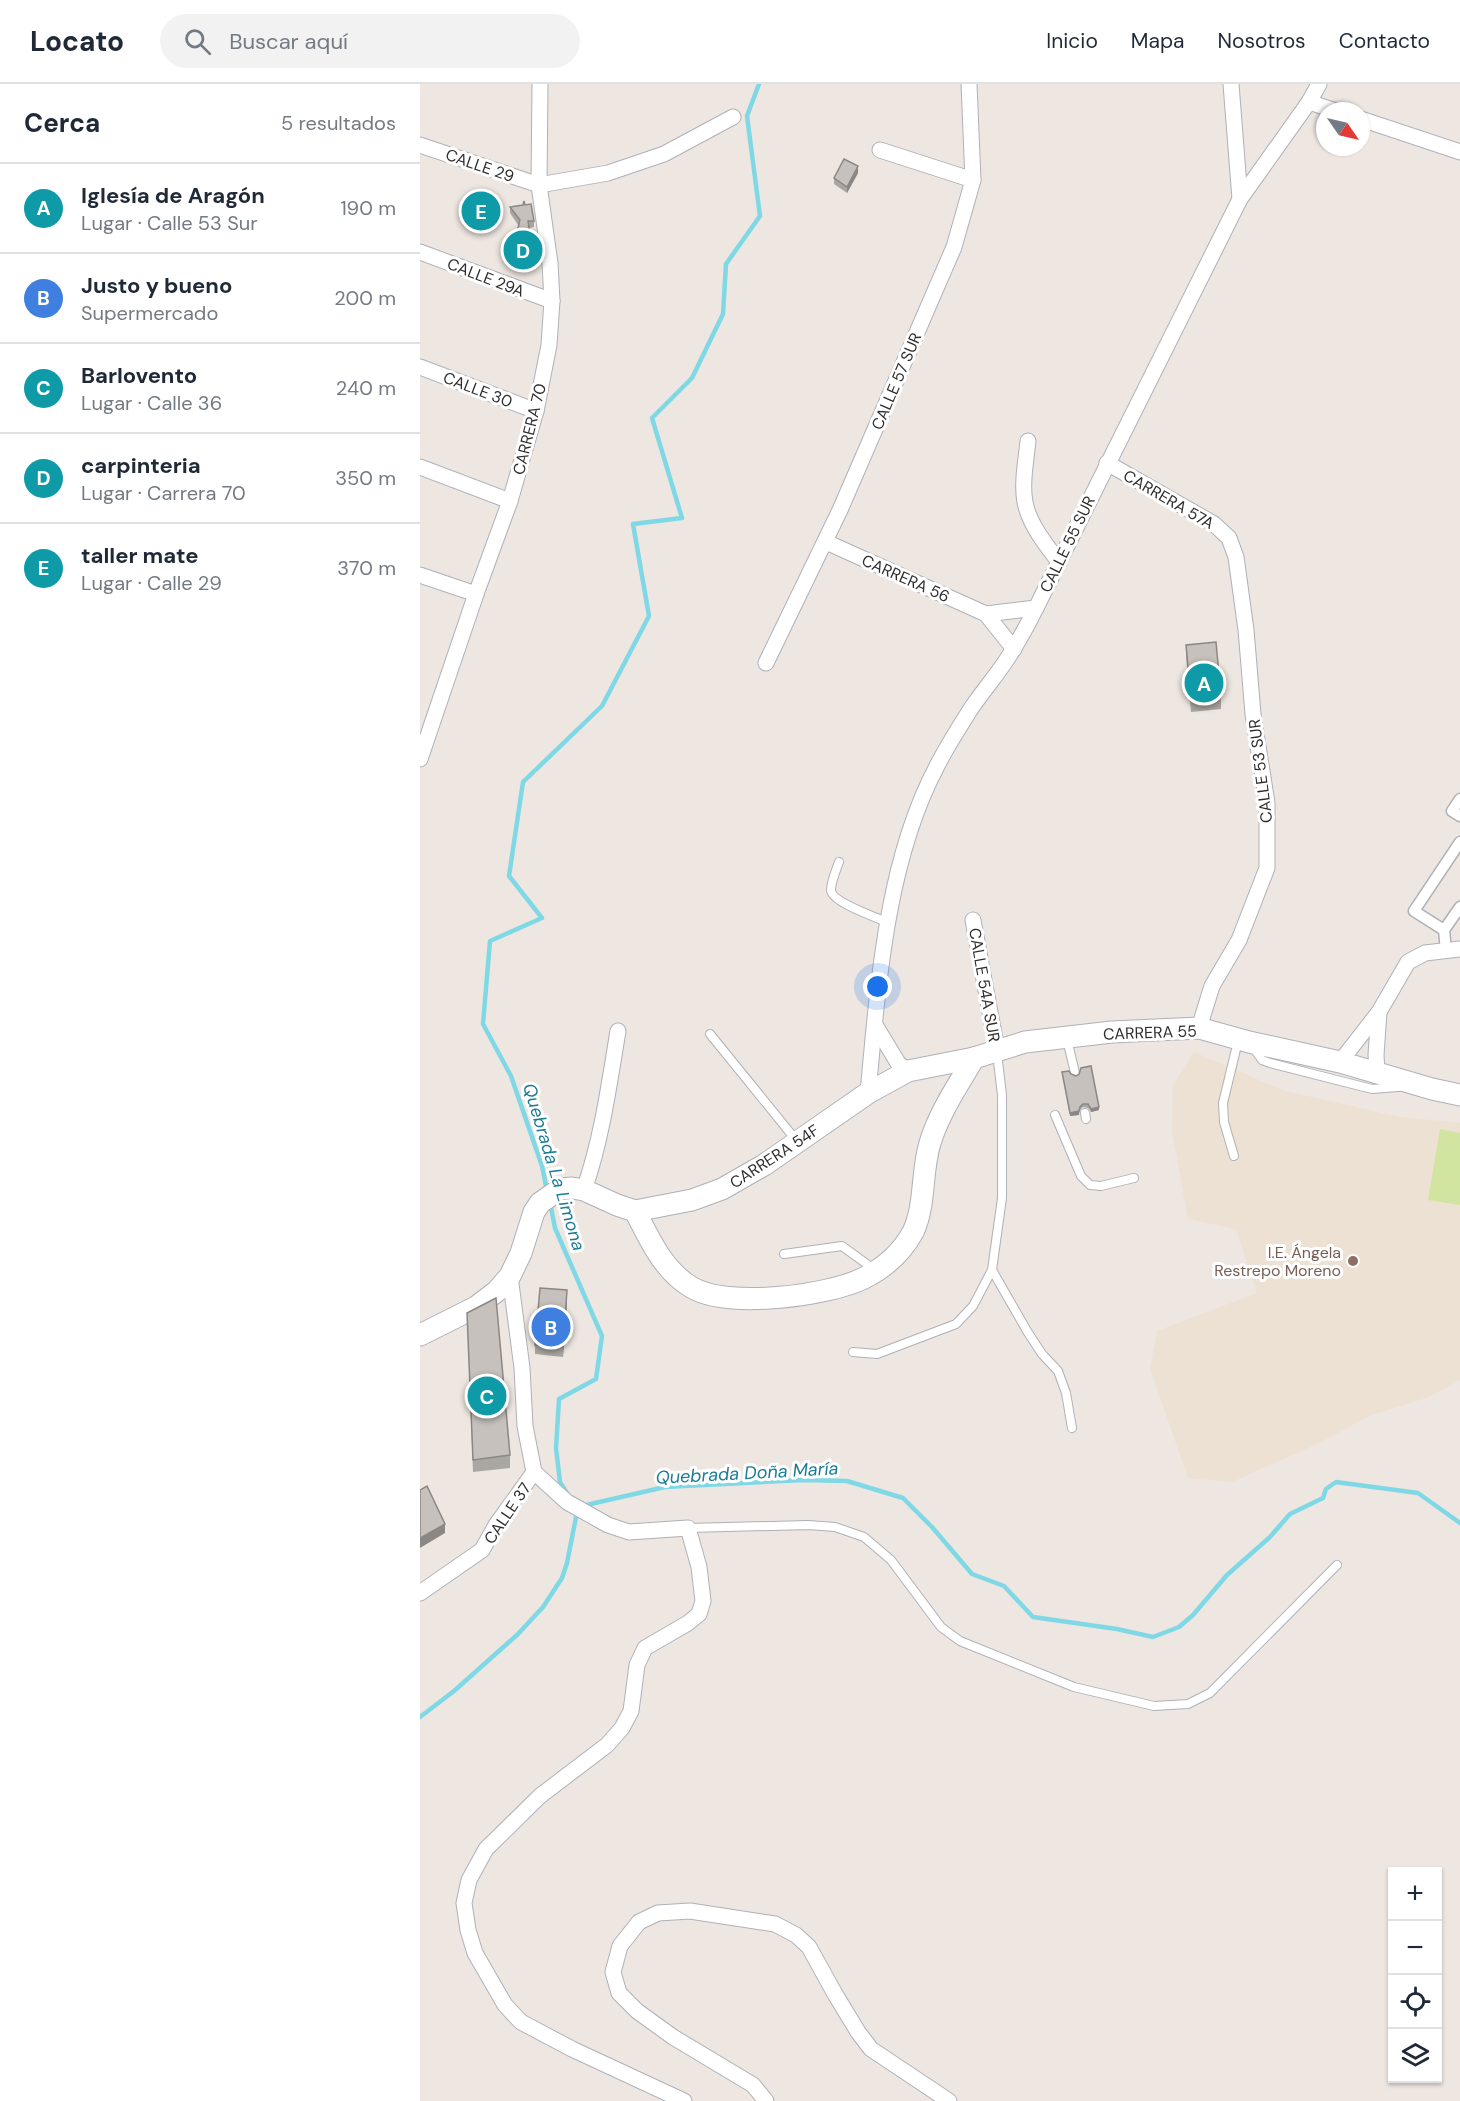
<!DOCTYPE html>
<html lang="es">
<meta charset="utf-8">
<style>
:root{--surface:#fff;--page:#f2f2f3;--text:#1f2937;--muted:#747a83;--line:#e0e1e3;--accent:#2563eb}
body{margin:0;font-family:"DM Sans",sans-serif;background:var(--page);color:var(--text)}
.controls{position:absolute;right:18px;bottom:18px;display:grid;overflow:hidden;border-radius:0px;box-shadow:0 2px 4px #0004}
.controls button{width:54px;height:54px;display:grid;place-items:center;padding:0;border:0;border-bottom:2px solid var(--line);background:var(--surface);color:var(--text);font:30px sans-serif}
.compass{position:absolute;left:896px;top:18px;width:54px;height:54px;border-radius:50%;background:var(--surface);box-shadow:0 2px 4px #0004;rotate:124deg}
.you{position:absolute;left:458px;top:903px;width:21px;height:21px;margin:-15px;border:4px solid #fff;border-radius:50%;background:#1a73e8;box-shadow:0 0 0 9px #1a73e833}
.badge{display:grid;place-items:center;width:39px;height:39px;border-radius:50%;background:var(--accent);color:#fff;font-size:20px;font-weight:700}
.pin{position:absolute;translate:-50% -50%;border:3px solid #fff;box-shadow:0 2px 6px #0006}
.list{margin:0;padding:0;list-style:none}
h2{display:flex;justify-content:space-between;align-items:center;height:78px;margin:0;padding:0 24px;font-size:26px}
h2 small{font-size:20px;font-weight:400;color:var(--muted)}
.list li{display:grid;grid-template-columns:39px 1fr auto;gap:18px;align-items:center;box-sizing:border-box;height:90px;padding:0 24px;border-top:2px solid var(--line)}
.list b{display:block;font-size:22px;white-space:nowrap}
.list p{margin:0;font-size:20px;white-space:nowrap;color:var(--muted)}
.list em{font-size:20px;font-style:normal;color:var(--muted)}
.icon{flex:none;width:33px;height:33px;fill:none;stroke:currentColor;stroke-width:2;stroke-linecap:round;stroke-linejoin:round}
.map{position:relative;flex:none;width:1040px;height:2017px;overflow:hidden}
header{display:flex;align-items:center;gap:36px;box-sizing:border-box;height:84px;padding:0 30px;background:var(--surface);border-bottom:2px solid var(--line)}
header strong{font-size:28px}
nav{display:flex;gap:33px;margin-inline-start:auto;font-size:21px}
.search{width:420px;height:54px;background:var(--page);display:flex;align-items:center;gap:15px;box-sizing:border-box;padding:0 21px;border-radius:33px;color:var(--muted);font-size:22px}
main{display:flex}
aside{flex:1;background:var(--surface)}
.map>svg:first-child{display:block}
</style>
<header>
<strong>Locato</strong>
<div class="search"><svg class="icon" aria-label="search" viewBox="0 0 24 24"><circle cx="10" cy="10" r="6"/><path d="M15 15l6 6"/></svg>Buscar aquí</div>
<nav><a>Inicio</a><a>Mapa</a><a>Nosotros</a><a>Contacto</a></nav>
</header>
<main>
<aside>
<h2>Cerca<small>5 resultados</small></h2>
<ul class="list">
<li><span class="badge" style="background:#0f9aa8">A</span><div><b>Iglesía de Aragón</b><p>Lugar · Calle 53 Sur</p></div><em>190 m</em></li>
<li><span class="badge" style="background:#3f7fe0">B</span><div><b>Justo y bueno</b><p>Supermercado</p></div><em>200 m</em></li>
<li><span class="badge" style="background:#0f9aa8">C</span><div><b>Barlovento</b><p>Lugar · Calle 36</p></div><em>240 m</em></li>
<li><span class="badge" style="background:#0f9aa8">D</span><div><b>carpinteria</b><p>Lugar · Carrera 70</p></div><em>350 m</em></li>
<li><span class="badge" style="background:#0f9aa8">E</span><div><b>taller mate</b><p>Lugar · Calle 29</p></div><em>370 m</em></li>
</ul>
</aside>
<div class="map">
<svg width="1040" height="2017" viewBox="0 0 1040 2017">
<rect width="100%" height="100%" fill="#ede6e1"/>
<path fill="#ede1d3" d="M774 968 865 1007 980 1033 1040 1039V1296L1009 1313 949 1332 897 1360 812 1398 768 1394 730 1284 737 1247 837 1209 816 1145 768 1135 752 1047 753 1001Z"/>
<path fill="#d1e4a0" d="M1020 1045 1040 1049V1121L1008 1116Z"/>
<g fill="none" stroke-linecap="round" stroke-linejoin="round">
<g stroke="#7fd8e5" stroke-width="4.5">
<path d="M127 1107 122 1082 91 992 63 940 70 857 122 834 89 792 103 698 182 622 229 532 213 440 262 434 232 334 272 294 303 230 306 180 340 132 327 32 339 0"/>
<path d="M130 1118 135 1144 182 1252 176 1295 139 1315 136 1364 140 1398 148 1411"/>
<path d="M162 1422 245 1403 383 1396 427 1397 483 1414 512 1443 552 1490 584 1502 613 1533 697 1545 733 1553 759 1543 773 1531 807 1491 850 1453 870 1430 903 1414 906 1405 916 1398 998 1409 1040 1439"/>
<path d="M0 1633 34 1607 98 1550 123 1523 142 1494 147 1479 157 1428"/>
</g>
<g stroke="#aeb1b8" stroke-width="10">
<g id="service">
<path d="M419 778C416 786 411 798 411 806 411 818 458 834 469 839"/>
<path d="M290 950 376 1056"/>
<path d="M647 955 655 989"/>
<path d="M833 963 842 976 850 979 952 1005 978 1003"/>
<path d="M665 1029 666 1035"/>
<path d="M635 1031 661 1092 670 1101 681 1102 714 1094"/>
<path d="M814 1072 804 1038 803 1019 818 957"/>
<path d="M364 1170 422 1162 455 1186"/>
<path d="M572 1186 607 1247 622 1270 638 1287 646 1309 652 1344"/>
<path d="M433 1268 457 1270 536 1240 553 1222 572 1186 582 1114V1011L577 969"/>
<path d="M268 1444 388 1441 415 1443 444 1453 471 1476 521 1543 540 1557 654 1603 734 1622 768 1620 790 1609 917 1481"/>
</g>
</g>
<g stroke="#aeb1b8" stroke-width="13">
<g id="pedestrian">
<path d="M1040 715 1032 727 1040 732"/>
<path d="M1024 846 994 827 1040 758"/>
<path d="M1026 867 1024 846 1040 823"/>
</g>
</g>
<g stroke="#aeb1b8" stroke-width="17">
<g id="minor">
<path d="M811 0 820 115"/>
<path d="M889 18 916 27"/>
<path d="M941 35 1040 68"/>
<path d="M0 61 119 101 188 89 244 70 313 33"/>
<path d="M460 66 553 96"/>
<path d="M0 168 132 217"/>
<path d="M0 283 116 327"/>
<path d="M608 357C606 378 600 405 607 426 613 445 627 462 639 478"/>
<path d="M687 379 794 440 809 454 816 473 826 546 833 630 847 719V784L819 856 792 902 779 944"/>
<path d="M0 383 90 417"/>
<path d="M406 458 566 530 594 565"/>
<path d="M0 491 56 510"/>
<path d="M566 530 616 524"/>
<path d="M346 579 420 426 534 163 553 96 549 0"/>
<path d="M0 675 56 510 90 417 116 327 129 261 132 217 130 179 119 101 120 0"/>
<path d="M553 836 577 966"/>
<path d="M455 941 478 979 488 987"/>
<path d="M920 978 959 928 988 878 1005 869 1040 865"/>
<path d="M957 988 956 971 959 928"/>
<path d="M448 1009C458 902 466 778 517 682 527 662 540 642 552 623 566 603 582 585 594 564 602 551 609 538 616 524L820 115 889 18 899 0"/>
<path d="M164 1106C182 1054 189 1001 198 947"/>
<path d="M90 1192 102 1284 105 1342 114 1388 147 1418 188 1441 209 1448 268 1444 279 1483 283 1517 279 1530 268 1539 225 1564 217 1581 211 1627 202 1644 187 1661 120 1712 66 1765 49 1796 44 1819 48 1846 55 1869 85 1921 101 1938 152 1965 264 2017"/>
<path d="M0 1509 62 1466 76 1441 114 1388"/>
<path d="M346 2017 333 2001 253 1953 217 1927 199 1909 193 1888 200 1862 219 1838 238 1829 270 1827 355 1840 376 1851 389 1863 415 1910 438 1948 451 1965 529 2017"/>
</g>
</g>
<g stroke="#aeb1b8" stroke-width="23">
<g id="secondary">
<path d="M215 1127C230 1156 243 1186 271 1203 307 1225 408 1212 444 1194 464 1184 482 1168 493 1148 506 1120 501 1088 510 1059 519 1029 538 1001 554 974"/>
<path d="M0 1251 56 1223 77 1207 90 1192 101 1169 114 1128 120 1119 140 1105 152 1104 164 1106 197 1121 215 1127 272 1116 302 1105 344 1081 448 1009 488 987 554 974 605 958 692 948 779 944 829 958 920 978 1012 1005 1040 1011"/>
</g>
</g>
<use href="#service" stroke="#fff" stroke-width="8"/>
<use href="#pedestrian" stroke="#fff" stroke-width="10"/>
<use href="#minor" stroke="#fff" stroke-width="15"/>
<use href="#secondary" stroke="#fff" stroke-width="21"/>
</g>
<g fill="#aaa6a2">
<path d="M438 89 427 109 414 100V94Z"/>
<path d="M72 122 63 141 48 136V130Z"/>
<path d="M90 123 114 137V143L109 144 113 171V178L92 175V169L98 141 90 129Z"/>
<path d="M766 561 801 612V625L771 628 766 573Z"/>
<path d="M642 988 656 992 659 990 679 1026 671 1028 668 1024 663 1023 660 1026 659 1031 650 1032Z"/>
<path d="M147 1216 143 1273 115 1270V1261Z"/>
<path d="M47 1229 90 1371V1384L53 1388Z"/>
</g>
<g fill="#8b8784">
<path d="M438 82V89L427 109V103Z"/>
<path d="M72 116V122L63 141V134Z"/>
<path d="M679 1023V1026L671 1028V1025Z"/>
<path d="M659 1027V1031L650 1032V1029Z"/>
<path d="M147 1206V1216L143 1273V1263Z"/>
<path d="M25 1440V1449L0 1464V1454Z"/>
</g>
<g fill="#c6c1bc" stroke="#8b8784" stroke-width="1.5">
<path d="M424 75 438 82 427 103 414 94Z"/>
<path d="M59 106 72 111V116L63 134 48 130Z"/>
<path d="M104 117 105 121 111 120 114 137H108L113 171 92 169 100 136 90 123 103 121Z"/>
<path d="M796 558 801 612 771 615 766 561Z"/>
<path d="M671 982 679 1023 671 1025 668 1020H663L660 1023 659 1027 650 1029 642 988 649 987 651 990 656 992 659 990 661 984Z"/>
<path d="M120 1204 147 1206 143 1263 115 1261Z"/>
<path d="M76 1214 90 1371 53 1376 47 1229Z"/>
<path d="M7 1402 25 1440 0 1454V1406Z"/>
</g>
<circle fill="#8d6e63" stroke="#fff" stroke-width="2" cx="933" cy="1177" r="6"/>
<g text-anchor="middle" stroke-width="6" stroke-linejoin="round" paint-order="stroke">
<g font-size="16" fill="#2d2d2d" stroke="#fff">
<text transform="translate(60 81) rotate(19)" y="6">CALLE 29</text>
<text transform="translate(66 193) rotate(21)" y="6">CALLE 29A</text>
<text transform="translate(476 297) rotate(-67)" y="6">CALLE 57 SUR</text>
<text transform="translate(58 305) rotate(21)" y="6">CALLE 30</text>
<text transform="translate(109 345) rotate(-76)" y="6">CARRERA 70</text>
<text transform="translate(749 415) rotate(30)" y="6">CARRERA 57A</text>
<text transform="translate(647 460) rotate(-64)" y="6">CALLE 55 SUR</text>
<text transform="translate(486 494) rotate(24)" y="6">CARRERA 56</text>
<text transform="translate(840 687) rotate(-97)" y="6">CALLE 53 SUR</text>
<text transform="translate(565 901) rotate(80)" y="6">CALLE 54A SUR</text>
<text transform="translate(730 948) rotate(-2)" y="6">CARRERA 55</text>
<text transform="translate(354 1072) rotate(-33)" y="6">CARRERA 54F</text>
<text transform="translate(87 1429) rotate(-56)" y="6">CALLE 37</text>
</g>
<g font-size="16" fill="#785e54" stroke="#fff" text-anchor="end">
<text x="921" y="1174">I.E. Ángela<tspan x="921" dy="18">Restrepo Moreno</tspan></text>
</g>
<g font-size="18" font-style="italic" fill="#1a7c95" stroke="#fff">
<text transform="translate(134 1083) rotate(73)" y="6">Quebrada La Limona</text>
<text transform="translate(327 1389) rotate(-3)" y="6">Quebrada Doña María</text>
</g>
</g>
</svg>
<div class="controls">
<button>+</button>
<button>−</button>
<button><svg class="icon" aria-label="locate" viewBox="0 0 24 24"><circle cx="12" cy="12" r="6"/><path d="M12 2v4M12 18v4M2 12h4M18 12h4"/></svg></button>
<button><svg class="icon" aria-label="layers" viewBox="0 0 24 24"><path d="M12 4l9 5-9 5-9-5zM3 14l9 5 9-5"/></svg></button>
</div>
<svg class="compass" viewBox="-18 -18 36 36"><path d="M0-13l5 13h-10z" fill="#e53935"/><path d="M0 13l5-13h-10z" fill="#747a83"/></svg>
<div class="you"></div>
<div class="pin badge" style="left:784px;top:599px;background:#0f9aa8">A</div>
<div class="pin badge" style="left:131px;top:1243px;background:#3f7fe0">B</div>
<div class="pin badge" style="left:67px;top:1312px;background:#0f9aa8">C</div>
<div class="pin badge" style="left:103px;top:166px;background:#0f9aa8">D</div>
<div class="pin badge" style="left:61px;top:127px;background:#0f9aa8">E</div>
</div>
</main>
